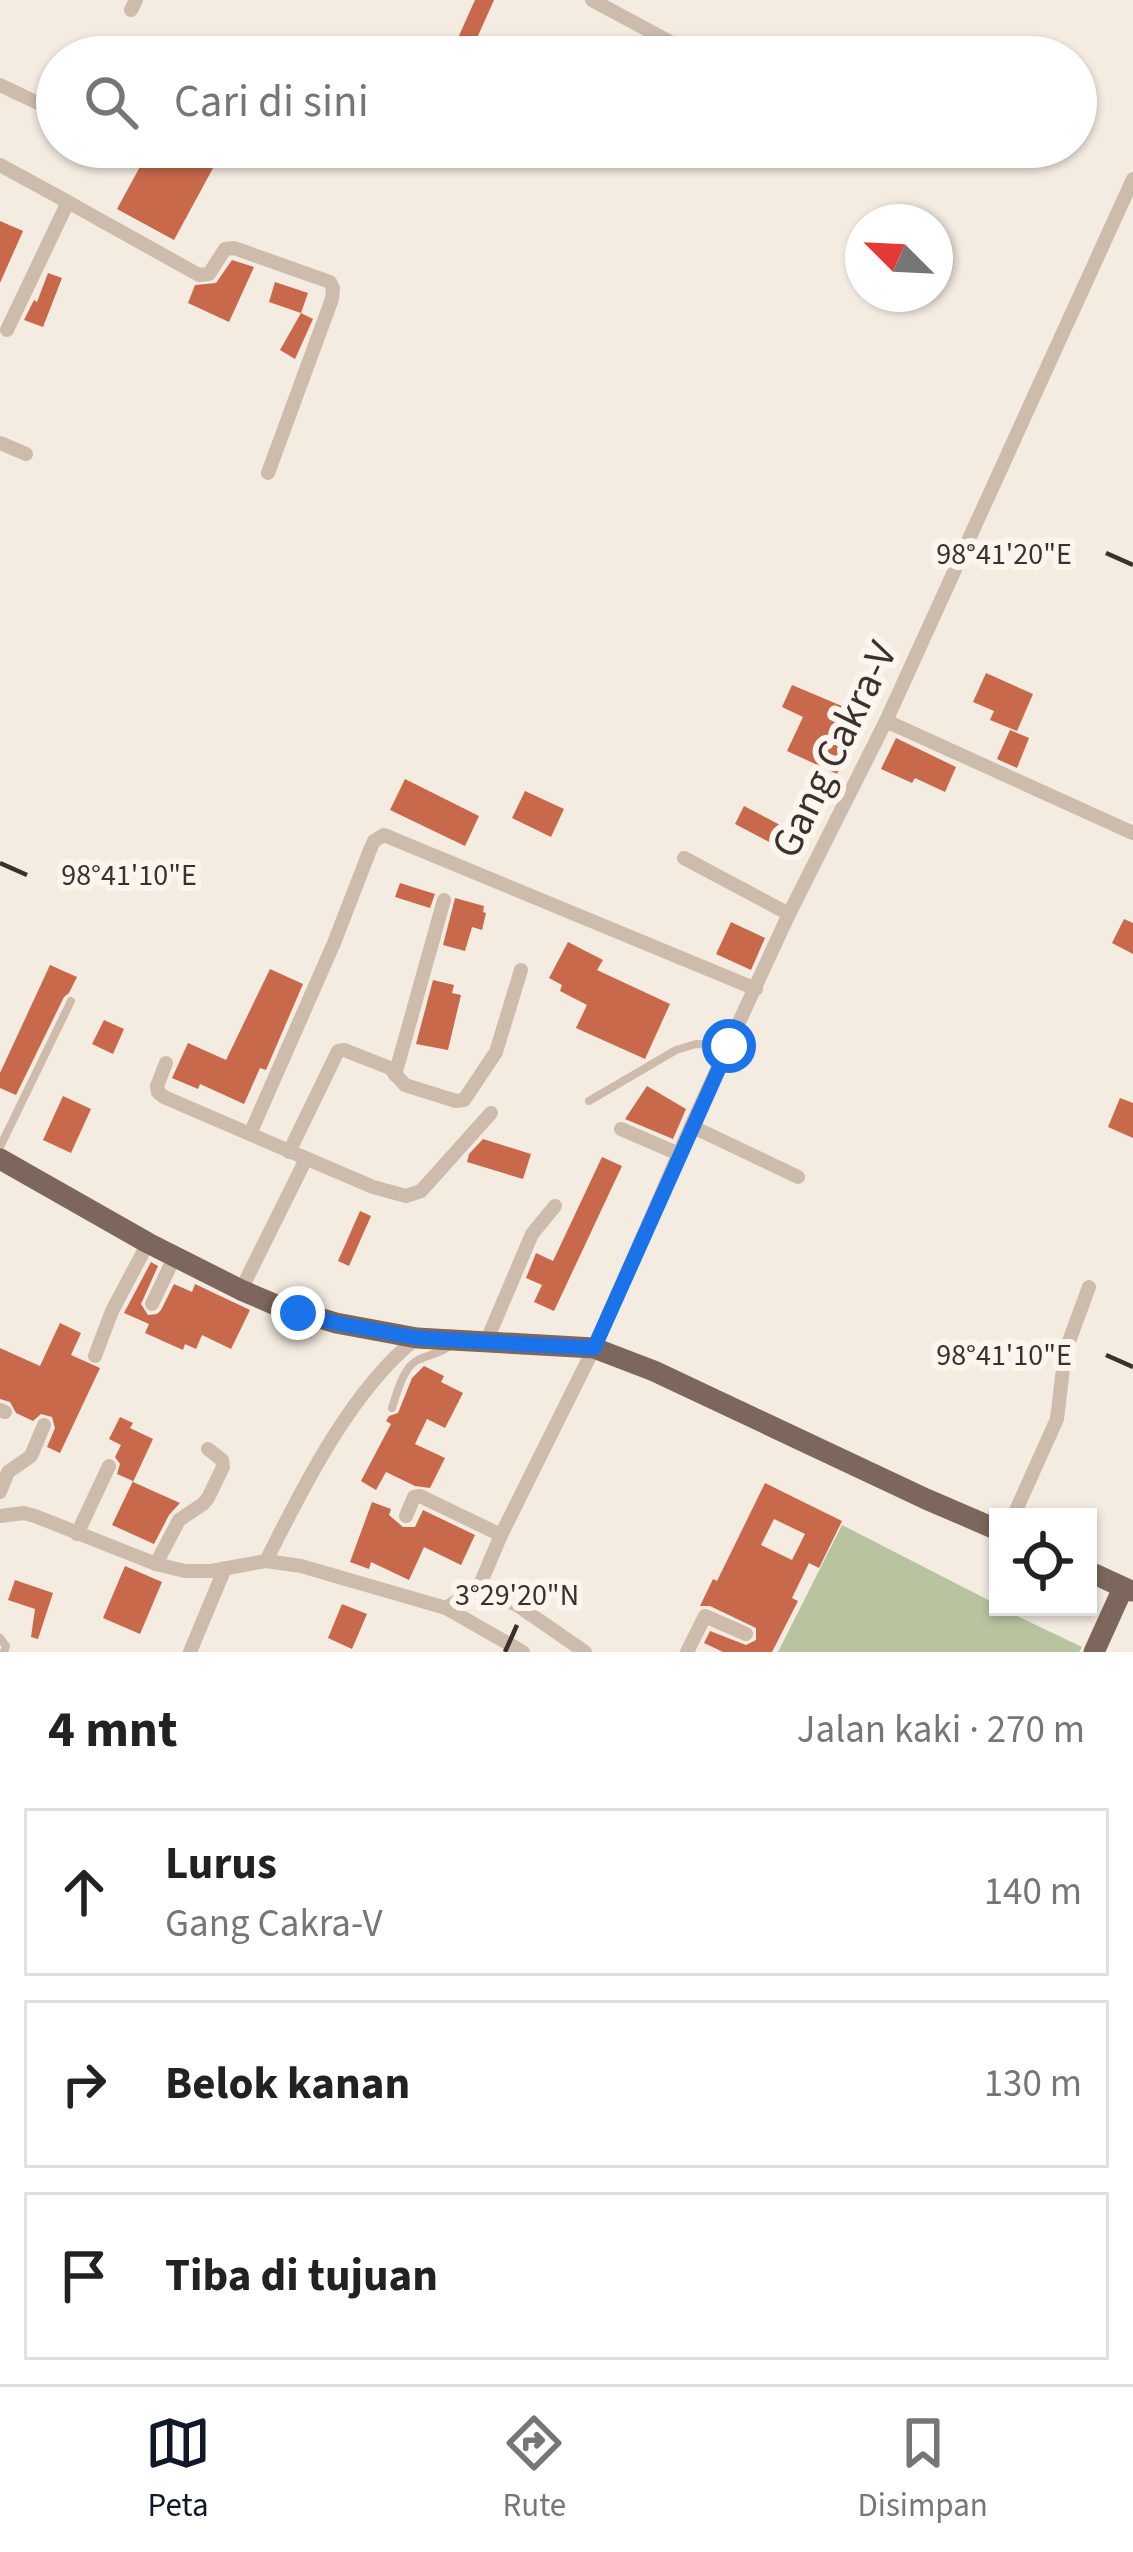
<!DOCTYPE html>
<html lang="id">
<meta charset="utf-8">
<style>
:root{--surface:#fff;--page:#f6f6f6;--text:#222;--muted:#767676;--line:#e0e0e0;--accent:#111827}
body{margin:0;font-family:"Source Sans 3",sans-serif;background:var(--page);color:var(--text)}
.controls{position:absolute;right:36px;bottom:36px;display:grid;overflow:hidden;border-radius:0px;box-shadow:0 3px 9px #0004}
.controls button{width:108px;height:108px;display:grid;place-items:center;padding:0;border:0;border-bottom:3px solid var(--line);background:var(--surface);color:var(--text);font:60px sans-serif}
.compass{position:absolute;left:845px;top:204px;width:108px;height:108px;border-radius:50%;background:var(--surface);box-shadow:0 3px 9px #0004;rotate:294deg}
.stop{position:absolute;width:36px;height:36px;margin:-27px;border:9px solid #1a73e8;border-radius:50%;background:#fff}
.stop.end{background:#1a73e8;border-color:#fff;box-shadow:0 3px 12px #0008}
.list{margin:0;padding:0;list-style:none}
h2{display:flex;justify-content:space-between;align-items:center;height:156px;margin:0;padding:0 48px;font-size:51px}
h2 small{font-size:39px;font-weight:400;color:var(--muted)}
.list li{display:grid;grid-template-columns:78px 1fr auto;gap:36px;align-items:center;box-sizing:border-box;height:168px;margin:0 24px 24px;padding:0 24px;border:3px solid var(--line);border-radius:0px}
.list b{display:block;font-size:45px;white-space:nowrap}
.list p{margin:0;font-size:39px;white-space:nowrap;color:var(--muted)}
.list em{font-size:39px;font-style:normal;color:var(--muted)}
.icon{flex:none;width:66px;height:66px;fill:none;stroke:currentColor;stroke-width:2;stroke-linecap:round;stroke-linejoin:round}
.map{position:relative;flex:none;width:1133px;height:1652px;overflow:hidden}
.search{position:absolute;background:var(--surface);box-shadow:0 3px 9px #0004;left:36px;right:36px;top:36px;height:132px;display:flex;align-items:center;gap:30px;box-sizing:border-box;padding:0 42px;border-radius:66px;color:var(--muted);font-size:45px}
.sheet{height:732px;background:var(--surface)}
nav{display:flex;justify-content:space-around;align-items:center;box-sizing:border-box;height:168px;border-top:3px solid var(--line);background:var(--surface);font-size:33px;color:var(--muted)}
nav a{display:grid;justify-items:center;gap:6px}
nav .on{color:var(--accent)}
.map>svg:first-child{display:block}
</style>
<div class="map">
<svg width="1133" height="1652" viewBox="0 0 1133 1652">
<rect width="100%" height="100%" fill="#f4ebe1"/>
<path fill="#b8c4a0" d="M842 1525 998 1605V1607L1082 1647 1079 1652H778Z"/>
<g fill="#c8694b" fill-rule="evenodd">
<path d="M475 0H494L469 56 453 49Z"/>
<path d="M160 147H202L219 157 174 240 117 209 142 163 156 156Z"/>
<path d="M0 221 23 231 0 283Z"/>
<path d="M232 260 254 267 229 322 188 303 195 285 216 283Z"/>
<path d="M48 273 62 278 43 327 24 320 34 300 37 302Z"/>
<path d="M275 282 308 293 301 313 269 302Z"/>
<path d="M301 313 313 319 295 359 280 350Z"/>
<path d="M986 673 1033 694 1017 731 990 720 994 711 973 702Z"/>
<path d="M792 685 849 709 833 744 848 751 837 774 787 751 803 717 782 707Z"/>
<path d="M1010 730 1029 738 1017 768 997 759Z"/>
<path d="M896 738 956 767 945 792 915 778 912 783 881 769Z"/>
<path d="M405 779 479 816 465 846 390 810Z"/>
<path d="M525 791 564 809 551 837 512 818Z"/>
<path d="M744 806 784 827 775 845 735 824Z"/>
<path d="M400 883 435 894 430 908 395 897Z"/>
<path d="M455 898 484 906 483 912 486 913 482 930 472 927 465 951 443 945Z"/>
<path d="M1124 919 1133 923V954L1112 943Z"/>
<path d="M731 922 765 938 751 970 716 954Z"/>
<path d="M568 942 603 960 597 970 670 1004 645 1059 576 1028 587 1005 560 991 562 985 549 978Z"/>
<path d="M50 965 77 977 69 993 64 997 16 1095 0 1088V1073Z"/>
<path d="M270 969 303 984 266 1070 260 1068 244 1104 200 1084 198 1089 172 1078 188 1043 226 1060Z"/>
<path d="M433 980 454 985 452 993 461 995 448 1050 416 1044Z"/>
<path d="M104 1020 124 1029 113 1054 92 1044Z"/>
<path d="M647 1086 686 1109 673 1139 625 1119Z"/>
<path d="M63 1096 91 1109 71 1153 43 1140Z"/>
<path d="M1120 1098 1133 1103V1138L1108 1127Z"/>
<path d="M483 1139 531 1154 523 1179 467 1162 469 1154Z"/>
<path d="M602 1157 622 1166 554 1311 534 1302 542 1285 526 1278 536 1253 553 1261Z"/>
<path d="M360 1211 371 1216 349 1266 338 1261Z"/>
<path d="M151 1262 158 1266 141 1304 148 1315 157 1314 161 1310 174 1284 192 1292 195 1284 250 1310 231 1349 202 1335 196 1349 185 1344 183 1350 145 1333 149 1324 124 1313Z"/>
<path d="M60 1323 81 1333 71 1355 100 1368 60 1453 47 1447 55 1428 52 1417 41 1414 33 1421 16 1413 10 1402 0 1399V1348L40 1366Z"/>
<path d="M424 1366 444 1376 441 1382 463 1393 445 1428 427 1419 415 1444 445 1458 430 1488 415 1486 386 1472 376 1490 361 1481 391 1424 386 1421 389 1416 398 1413 412 1378Z"/>
<path d="M120 1417 133 1423 130 1428 153 1439 133 1482 180 1503 169 1515 154 1544 112 1525 133 1481 117 1474 120 1464 115 1457 121 1445 109 1439Z"/>
<path d="M765 1483 842 1521 819 1568 809 1563 792 1598 798 1601 772 1652H723L704 1643 710 1631 746 1645 756 1640V1628L710 1606H700L713 1579 717 1581ZM774 1519 805 1534 792 1560 761 1545Z"/>
<path d="M372 1502 391 1509 389 1515 403 1527H415L423 1510 475 1535 461 1565 424 1547 409 1580 371 1562 369 1569 350 1562Z"/>
<path d="M125 1566 162 1582 140 1634 103 1618Z"/>
<path d="M15 1580 53 1593 38 1639 31 1637 35 1609 8 1600Z"/>
<path d="M342 1604 367 1614 352 1649 328 1638Z"/>
</g>
<g fill="none" stroke-linecap="round" stroke-linejoin="round">
<g stroke="#cdbbac" stroke-width="8">
<path d="M589 1101 676 1050 696 1044 727 1045"/>
<path d="M0 1147 71 1001"/>
<path d="M392 1408C397 1393 403 1367 418 1360 429 1354 437 1355 448 1347"/>
<path d="M0 1638 6 1646 4 1652"/>
</g>
<g stroke="#cdbbac" stroke-width="14">
<path d="M592 0 698 57"/>
<path d="M131 10 136 0"/>
<path d="M0 85 57 112"/>
<path d="M132 147 143 152 149 147"/>
<path d="M0 165 68 202 7 330"/>
<path d="M68 202 199 275 209 274 225 249 234 248 330 282 333 288 332 299 268 473"/>
<path d="M0 443 26 454"/>
<path d="M886 721 1133 833"/>
<path d="M684 858 789 914"/>
<path d="M166 1063 157 1086 158 1092 164 1097 373 1187 406 1196 421 1191 491 1113"/>
<path d="M395 1075 444 900"/>
<path d="M691 1126 798 1177"/>
<path d="M621 1129 679 1154"/>
<path d="M250 1134 334 943 370 850 374 841 384 835 756 989"/>
<path d="M289 1152 338 1051 344 1050 390 1068 405 1085 456 1101 464 1100 496 1052 521 970"/>
<path d="M241 1290 306 1159"/>
<path d="M152 1304 175 1256"/>
<path d="M487 1340 532 1234 555 1206"/>
<path d="M95 1356 112 1311 148 1243"/>
<path d="M0 1410 5 1412"/>
<path d="M0 1492 8 1472 31 1456 44 1425"/>
<path d="M0 1516 24 1513 35 1516 156 1564 185 1571H211L266 1561 301 1566 446 1608 523 1652"/>
<path d="M406 1516 414 1497 420 1496 501 1535"/>
<path d="M1013 1517 1057 1419 1065 1352 1089 1287"/>
<path d="M77 1534 109 1466"/>
<path d="M266 1561C302 1489 352 1388 417 1338"/>
<path d="M156 1564 179 1520 203 1504 208 1498 223 1467 222 1460 208 1449"/>
<path d="M479 1587 517 1605 585 1652"/>
<path d="M446 1608 479 1587 501 1535 594 1348 691 1126 789 914 886 721 1133 179"/>
<path d="M190 1652 225 1568"/>
<path d="M687 1652 705 1616 746 1634"/>
</g>
<g stroke="#7d675c" stroke-width="21">
<path d="M0 1159 148 1243 241 1290 276 1305 336 1323 417 1338 594 1348 654 1371 926 1499 998 1530"/>
<path d="M1088 1571 1131 1591"/>
<path d="M1094 1652 1123 1588"/>
</g>
</g>
<g fill="none" stroke-linecap="round" stroke-linejoin="round">
<path stroke="#1a73e8" stroke-width="15" d="M298 1313 336 1323 417 1338 594 1348 729 1046"/>
</g>
<path fill="none" stroke="#3b302b" stroke-width="4.5" d="M1106 553 1133 565M0 863 27 875M1106 1355 1133 1367M505 1652 517 1625"/>
<g text-anchor="middle" stroke-width="12" stroke-linejoin="round" paint-order="stroke">
<g font-size="42" fill="#3b302b" stroke="#fbf5ee">
<text transform="translate(833 749) rotate(-64)" y="15">Gang Cakra-V</text>
</g>
</g>
<g font-size="30" text-anchor="middle" fill="#3b302b" stroke="#fbf5ee" stroke-width="12" stroke-linejoin="round" paint-order="stroke">
<text x="1004" y="564">98°41'20"E</text>
<text x="129" y="885">98°41'10"E</text>
<text x="1004" y="1365">98°41'10"E</text>
<text x="517" y="1605">3°29'20"N</text>
</g>
</svg>
<div class="controls">
<button><svg class="icon" aria-label="locate" viewBox="0 0 24 24"><circle cx="12" cy="12" r="6"/><path d="M12 2v4M12 18v4M2 12h4M18 12h4"/></svg></button>
</div>
<svg class="compass" viewBox="-18 -18 36 36"><path d="M0-13l5 13h-10z" fill="#e53935"/><path d="M0 13l5-13h-10z" fill="#767676"/></svg>
<div class="stop" style="left:729px;top:1046px"></div>
<div class="stop end" style="left:298px;top:1313px"></div>
<div class="search"><svg class="icon" aria-label="search" viewBox="0 0 24 24"><circle cx="10" cy="10" r="6"/><path d="M15 15l6 6"/></svg>Cari di sini</div>
</div>
<section class="sheet">
<h2>4 mnt<small>Jalan kaki · 270 m</small></h2>
<ul class="list">
<li><svg class="icon" aria-label="ahead" viewBox="0 0 24 24"><path d="M12 20V5M6 11l6-6 6 6"/></svg><div><b>Lurus</b><p>Gang Cakra-V</p></div><em>140 m</em></li>
<li><svg class="icon" aria-label="right" viewBox="0 0 24 24"><path d="M7 20v-9h11M14 6l5 5-5 5"/></svg><div><b>Belok kanan</b></div><em>130 m</em></li>
<li><svg class="icon" aria-label="arrive" viewBox="0 0 24 24"><path d="M6 21V4h12l-3 4 3 4H6"/></svg><div><b>Tiba di tujuan</b></div></li>
</ul>
</section>
<nav>
<a class="on"><svg class="icon" aria-label="map" viewBox="0 0 24 24"><path d="M3 6l6-2 6 2 6-2v14l-6 2-6-2-6 2zM9 4v14M15 6v14"/></svg>Peta</a>
<a><svg class="icon" aria-label="directions" viewBox="0 0 24 24"><path d="M12 3l9 9-9 9-9-9zM9 14v-3h6M13 9l2 2-2 2"/></svg>Rute</a>
<a><svg class="icon" aria-label="saved" viewBox="0 0 24 24"><path d="M7 4h10v16l-5-4-5 4z"/></svg>Disimpan</a>
</nav>
